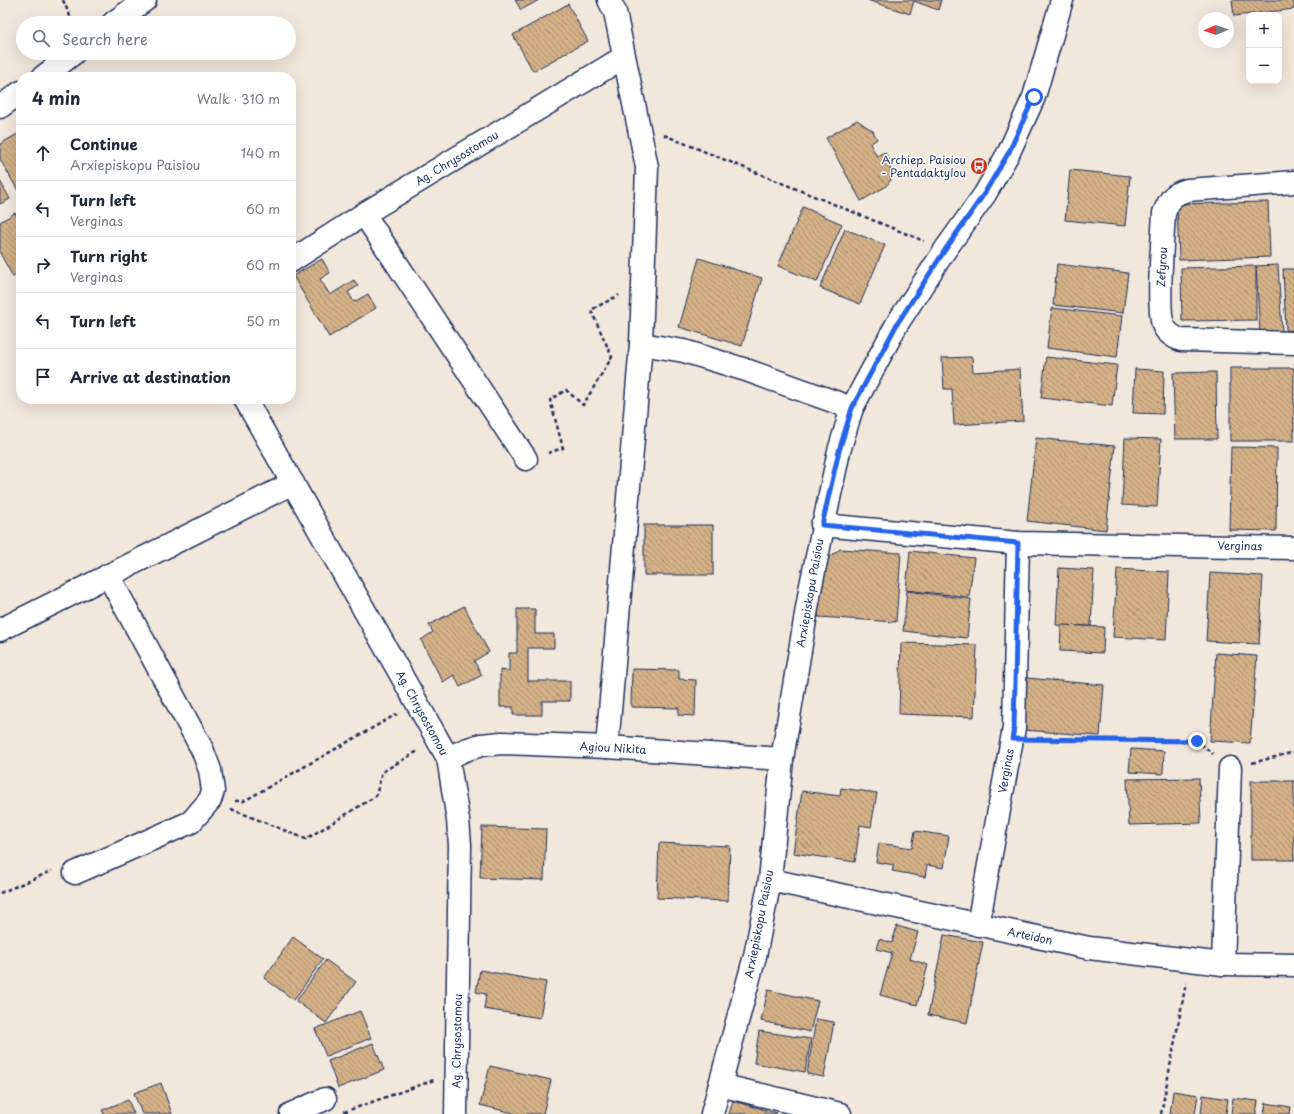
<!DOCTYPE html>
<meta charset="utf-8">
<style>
:root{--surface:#fff;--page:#f6f6f7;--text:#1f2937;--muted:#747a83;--line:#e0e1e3}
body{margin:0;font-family:"Playpen Sans",sans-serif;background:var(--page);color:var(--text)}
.controls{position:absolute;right:12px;top:12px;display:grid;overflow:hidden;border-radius:8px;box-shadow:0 4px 16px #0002}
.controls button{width:36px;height:36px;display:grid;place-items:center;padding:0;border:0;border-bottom:1px solid var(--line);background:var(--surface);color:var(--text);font:20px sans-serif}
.compass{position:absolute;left:1198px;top:12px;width:36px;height:36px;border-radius:50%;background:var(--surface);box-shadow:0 4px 16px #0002;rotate:268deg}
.stop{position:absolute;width:12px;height:12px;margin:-9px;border:3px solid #2563eb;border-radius:50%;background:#fff}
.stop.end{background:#2563eb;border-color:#fff;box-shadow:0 1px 4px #0008}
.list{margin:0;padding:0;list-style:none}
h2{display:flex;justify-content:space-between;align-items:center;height:52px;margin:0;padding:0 16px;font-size:17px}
h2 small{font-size:13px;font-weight:400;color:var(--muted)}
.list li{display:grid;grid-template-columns:26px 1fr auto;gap:12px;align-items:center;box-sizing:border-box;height:56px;padding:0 16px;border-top:1px solid var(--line)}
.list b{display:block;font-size:15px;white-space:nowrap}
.list p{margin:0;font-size:13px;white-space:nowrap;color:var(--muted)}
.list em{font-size:13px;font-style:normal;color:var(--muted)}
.icon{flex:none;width:22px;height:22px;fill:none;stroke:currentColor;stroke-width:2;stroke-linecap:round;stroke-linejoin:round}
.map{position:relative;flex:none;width:1294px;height:1114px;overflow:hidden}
.search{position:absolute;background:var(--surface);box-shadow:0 4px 16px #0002;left:16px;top:16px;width:280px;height:44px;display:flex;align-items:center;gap:10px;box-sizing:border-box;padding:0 14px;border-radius:22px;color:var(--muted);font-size:15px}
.panel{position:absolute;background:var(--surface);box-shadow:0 4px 16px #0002;left:16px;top:72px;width:280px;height:332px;border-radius:16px}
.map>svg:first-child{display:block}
</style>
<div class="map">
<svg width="1294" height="1114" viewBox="0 0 1294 1114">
<defs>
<pattern id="building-back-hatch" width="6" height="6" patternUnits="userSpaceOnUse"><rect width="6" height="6" fill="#d4b086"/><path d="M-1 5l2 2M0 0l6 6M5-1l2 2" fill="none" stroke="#ab9071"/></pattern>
</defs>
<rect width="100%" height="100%" fill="#f2e7db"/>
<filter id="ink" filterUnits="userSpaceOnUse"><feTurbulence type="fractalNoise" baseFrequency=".025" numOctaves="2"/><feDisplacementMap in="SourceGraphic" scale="8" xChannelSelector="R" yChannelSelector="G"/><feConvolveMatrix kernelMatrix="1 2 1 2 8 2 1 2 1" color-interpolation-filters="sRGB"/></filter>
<g filter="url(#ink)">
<g fill="url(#building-back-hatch)" stroke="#1b2f5e">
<path d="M515 0H539L521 10Z"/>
<path d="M867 0H941L938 10 914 1 910 14Z"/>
<path d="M1232 0H1294V9L1234 16Z"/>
<path d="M568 4 588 41 533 71 513 35Z"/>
<path d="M857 120 873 131 877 139 870 144 877 156 885 152 890 162 891 180 885 187 861 201 826 138Z"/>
<path d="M21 132V193L20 194 0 159V144Z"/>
<path d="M1070 170 1130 176 1125 226 1065 220Z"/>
<path d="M0 181 10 199 0 204Z"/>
<path d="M1268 202 1270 257 1179 260 1177 204Z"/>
<path d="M803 207 842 224 817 282 778 266Z"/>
<path d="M15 213 21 224V272L13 277 0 253V222Z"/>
<path d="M845 229 885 245 860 304 820 288Z"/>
<path d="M699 258 762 278 742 346 679 327Z"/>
<path d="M322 259 330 273 320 279 330 295 354 280 358 286 348 292 354 302 368 294 376 308 329 337 293 276Z"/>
<path d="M1057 264 1128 273 1123 313 1053 305Z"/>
<path d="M1278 265 1282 332 1260 334 1256 266Z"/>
<path d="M1256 266V320L1182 321 1181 268Z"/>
<path d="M1283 269H1294V330L1286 331Z"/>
<path d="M1052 308 1122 316 1117 357 1047 348Z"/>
<path d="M972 357 973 372 1020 369 1023 421 954 425 952 389H944L942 358Z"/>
<path d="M1046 357 1117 365 1112 406 1041 398Z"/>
<rect x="1230" y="368" width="64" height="73"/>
<path d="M1135 369 1164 371 1163 414 1133 413Z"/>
<path d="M1216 372 1217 439H1175L1173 373Z"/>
<path d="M1036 438 1115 446 1106 530 1027 521Z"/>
<path d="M1125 438 1161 439 1157 507 1122 505Z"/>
<path d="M1231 447 1277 448 1276 531 1229 530Z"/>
<rect x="644" y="525" width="69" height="50"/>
<path d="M840 549 901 553 896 622 818 617 821 577 828 558Z"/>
<path d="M910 551 974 558 969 597 906 590Z"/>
<path d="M1059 568 1094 570 1091 626 1056 625Z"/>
<path d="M1117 569 1169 572 1166 640 1113 637Z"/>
<path d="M1210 573 1263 576 1259 644 1206 641Z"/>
<path d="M907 591 971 599 967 638 903 631Z"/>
<path d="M464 606 489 652 474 661 482 675 460 687 454 675 443 682 421 640 433 632 429 625Z"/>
<path d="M517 609H535V634H554V648H528V681H570V701H542V715H513V707H500V670L509 671V653H517Z"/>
<path d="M1061 625 1104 627 1103 653 1060 651Z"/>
<path d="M901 643 977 645 974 717 899 714Z"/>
<path d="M1216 653 1257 656 1250 743 1210 741Z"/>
<path d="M632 669 679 670V679L696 680 695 716 678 715 679 708 631 707Z"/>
<path d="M1027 678 1104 685 1100 736 1023 730Z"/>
<path d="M1131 749 1164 751 1163 774 1129 772Z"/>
<path d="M1199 778 1201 823 1129 825 1127 779Z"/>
<rect x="1251" y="781" width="43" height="79"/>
<path d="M841 788 877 793 871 827 860 825 855 862 793 853 802 791 840 796Z"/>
<path d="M482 827 546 829 544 880 480 878Z"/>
<path d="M915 831 949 836 944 868 927 865 925 877 892 871 894 865 876 862 879 843 912 848Z"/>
<path d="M659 843 730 846 728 901 657 898Z"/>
<path d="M897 926 918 932 910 959 928 965 917 1005 880 995 892 953 876 949 879 939 892 943Z"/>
<path d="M944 935 983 942 967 1023 928 1015Z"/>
<path d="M293 937 323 959 294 1000 264 978Z"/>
<path d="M326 960 356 982 326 1023 296 1001Z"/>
<path d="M480 970 546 982 540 1018 484 1009 486 994 476 992Z"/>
<path d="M768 990 818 1001 810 1032 761 1021Z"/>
<path d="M360 1011 371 1038 326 1056 315 1029Z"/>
<path d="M816 1019 834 1022 824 1077 807 1074Z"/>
<path d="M759 1031 811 1039 805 1072 754 1063Z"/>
<path d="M373 1043 384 1070 338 1088 328 1061Z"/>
<path d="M490 1066 551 1080 543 1114H517L480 1105Z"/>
<path d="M161 1083 172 1114H142L134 1093Z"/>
<path d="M1173 1091 1198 1095 1195 1114H1170Z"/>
<path d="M1203 1095 1228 1099 1226 1114H1201Z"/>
<path d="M1233 1098 1258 1101 1256 1114H1231Z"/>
<path d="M128 1100 134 1114H104L102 1110Z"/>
<path d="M733 1101 777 1113 776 1114H729Z"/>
<path d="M1266 1103 1291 1107 1290 1114H1264Z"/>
</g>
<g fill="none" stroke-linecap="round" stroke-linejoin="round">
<g stroke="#1b2f5e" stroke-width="25">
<g id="minor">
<path d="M609 0 615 12 647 167 641 344"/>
<path d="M113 23 145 0"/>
<path d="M43 77 74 53"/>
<path d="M0 107 21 92"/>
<path d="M1294 182 1188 190C1172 194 1170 199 1164 213 1163 235 1156 311 1164 327 1168 334 1173 337 1181 340L1294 343"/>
<path d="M364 214 526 459"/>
<path d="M291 261 364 214 624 57"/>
<path d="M245 399 448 758 458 820 460 845 456 1114"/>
<path d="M822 525 1018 543 1294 548"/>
<path d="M0 630 293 483"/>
<path d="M607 747 641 344 684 351 746 370 852 408"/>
<path d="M448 758 465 750 481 745 502 743 607 747 782 759"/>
<path d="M75 873 191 822 210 800 213 791 210 770 202 749 108 575"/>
<path d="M770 880 1089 948 1223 964 1294 965"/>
<path d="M978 925 1014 728 1018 543"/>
<path d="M1223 964 1230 768"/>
<path d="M720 1085 840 1114"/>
<path d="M291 1114 325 1099"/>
<path d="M712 1114 755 956 770 880 782 759 810 590 839 451 852 408 897 324 945 250 985 194 1009 152 1034 97 1062 0"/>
</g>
</g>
<g stroke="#1b2f5e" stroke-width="2.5" stroke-dasharray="4 3" stroke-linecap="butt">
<path d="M63 0 73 23"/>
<path d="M664 135 924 241"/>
<path d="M548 453 563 448 550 400 566 390 583 405 612 357 591 310 619 295"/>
<path d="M1034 739 1197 741 1213 754"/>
<path d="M1252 763 1294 752"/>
<path d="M235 801H244L397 714"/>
<path d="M231 809 306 839 376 796 382 772 418 751"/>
<path d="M0 893 52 871"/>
<path d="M344 1112 434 1080"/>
<path d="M1161 1114 1186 983"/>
</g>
<use href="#minor" stroke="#fff" stroke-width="22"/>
</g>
</g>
<g fill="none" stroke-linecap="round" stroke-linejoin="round" filter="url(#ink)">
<path stroke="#2563eb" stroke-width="5" d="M1034 97 1009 152 984 194 945 250 897 324 852 408 839 451 822 525 1018 543 1014 728 1012 739 1197 741"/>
</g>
<defs>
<g id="bus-disc" transform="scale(0.9)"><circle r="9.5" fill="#c8321e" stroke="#fff"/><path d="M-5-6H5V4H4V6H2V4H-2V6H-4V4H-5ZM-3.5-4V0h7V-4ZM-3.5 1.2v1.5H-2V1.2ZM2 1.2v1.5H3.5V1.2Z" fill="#fff"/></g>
</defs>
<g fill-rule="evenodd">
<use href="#bus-disc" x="979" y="166"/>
</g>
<g text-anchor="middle" stroke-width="3" stroke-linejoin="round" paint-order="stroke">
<g font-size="11" fill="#1b2f5e" stroke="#fff">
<text transform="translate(457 158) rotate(-31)" y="4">Ag. Chrysostomou</text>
<text transform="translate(1162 267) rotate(-87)" y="4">Zefyrou</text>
<text transform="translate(1240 546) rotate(1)" y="4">Verginas</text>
<text transform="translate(810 593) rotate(-80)" y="4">Arxiepiskopu Paisiou</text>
<text transform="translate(422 713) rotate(61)" y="4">Ag. Chrysostomou</text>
<text transform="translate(613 748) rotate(3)" y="4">Agiou Nikita</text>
<text transform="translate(1006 771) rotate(-80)" y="4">Verginas</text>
<text transform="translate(759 924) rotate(-79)" y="4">Arxiepiskopu Paisiou</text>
<text transform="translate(1030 936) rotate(12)" y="4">Arteidon</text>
<text transform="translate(457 1041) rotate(-89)" y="4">Ag. Chrysostomou</text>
</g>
<g font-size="11" fill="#1b2f5e" stroke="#fff" text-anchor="end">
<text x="966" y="164">Archiep. Paisiou<tspan x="966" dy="13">- Pentadaktylou</tspan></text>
</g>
</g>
</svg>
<div class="controls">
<button>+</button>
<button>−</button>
</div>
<svg class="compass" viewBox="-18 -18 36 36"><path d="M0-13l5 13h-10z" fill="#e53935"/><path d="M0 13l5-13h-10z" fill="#747a83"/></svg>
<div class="stop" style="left:1034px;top:97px"></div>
<div class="stop end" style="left:1197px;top:741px"></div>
<div class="search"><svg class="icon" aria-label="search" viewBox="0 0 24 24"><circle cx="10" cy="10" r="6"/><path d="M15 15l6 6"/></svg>Search here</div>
<section class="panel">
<h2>4 min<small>Walk · 310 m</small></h2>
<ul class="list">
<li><svg class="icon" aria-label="ahead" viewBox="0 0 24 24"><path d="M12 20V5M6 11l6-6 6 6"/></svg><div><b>Continue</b><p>Arxiepiskopu Paisiou</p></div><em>140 m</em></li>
<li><svg class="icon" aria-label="left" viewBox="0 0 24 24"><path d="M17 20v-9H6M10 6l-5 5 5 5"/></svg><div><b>Turn left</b><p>Verginas</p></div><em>60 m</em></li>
<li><svg class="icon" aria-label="right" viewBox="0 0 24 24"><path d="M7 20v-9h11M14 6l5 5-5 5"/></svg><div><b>Turn right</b><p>Verginas</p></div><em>60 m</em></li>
<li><svg class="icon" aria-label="left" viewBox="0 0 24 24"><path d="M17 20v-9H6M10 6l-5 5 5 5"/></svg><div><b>Turn left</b></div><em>50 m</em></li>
<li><svg class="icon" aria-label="arrive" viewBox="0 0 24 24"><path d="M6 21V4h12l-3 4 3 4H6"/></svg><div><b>Arrive at destination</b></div></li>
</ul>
</section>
</div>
